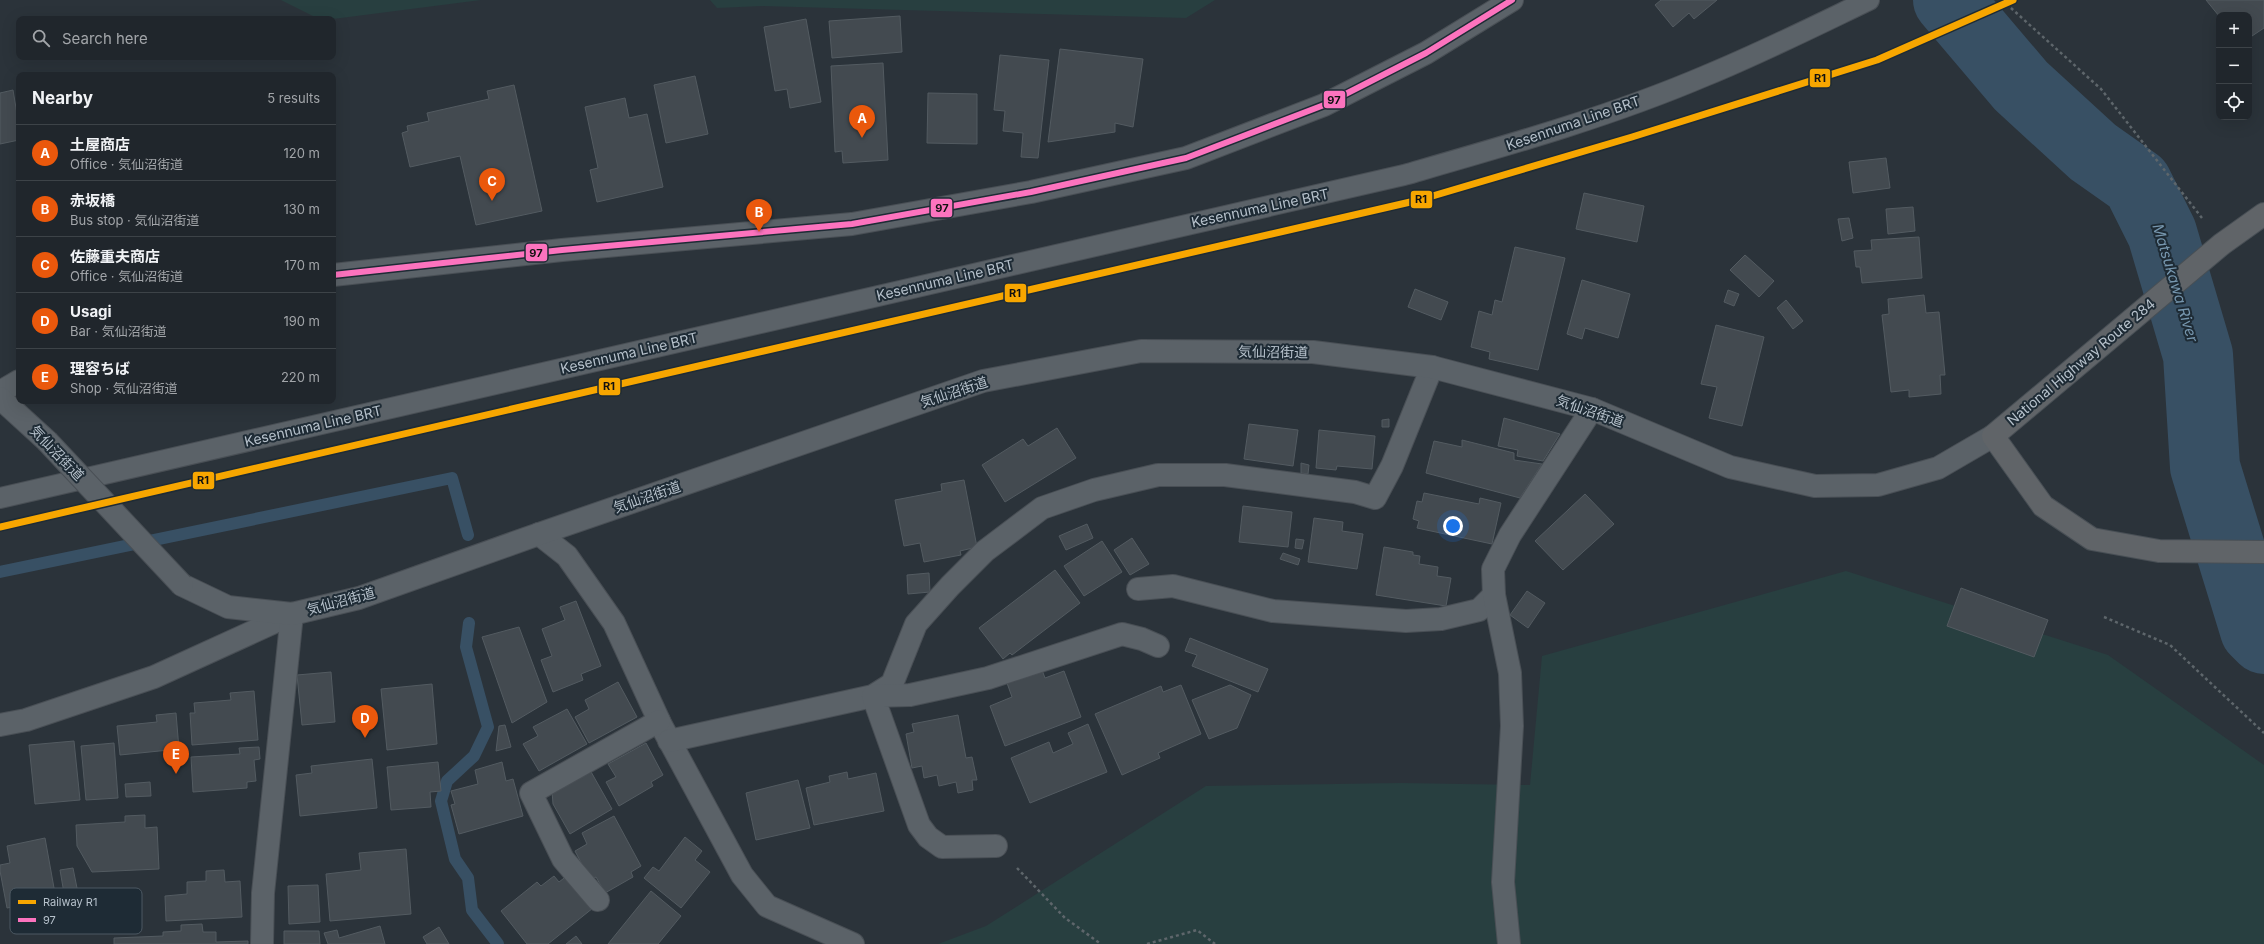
<!DOCTYPE html>
<meta charset="utf-8">
<style>
:root{--surface:#20262c;--page:#282e34;--text:#f1f3f6;--muted:#a2a5a9;--line:#3d4348;--accent:#ea580c}
body{margin:0;font-family:Inter,"Noto Sans JP",sans-serif;background:var(--page);color:var(--text)}
.controls{position:absolute;right:12px;top:12px;display:grid;overflow:hidden;border-radius:8px;box-shadow:0 4px 16px #0002}
.controls button{width:36px;height:36px;display:grid;place-items:center;padding:0;border:0;border-bottom:1px solid var(--line);background:var(--surface);color:var(--text);font:20px sans-serif}
.you{position:absolute;left:1453px;top:526px;width:14px;height:14px;margin:-10px;border:3px solid #fff;border-radius:50%;background:#1a73e8;box-shadow:0 0 0 6px #1a73e833}
.badge{display:grid;place-items:center;width:26px;height:26px;border-radius:50%;background:var(--accent);color:#fff;font-size:13px;font-weight:700}
.pin{position:absolute;translate:-50% -33px;filter:drop-shadow(0 1px 2px #0008)}
.pin::after{content:'';position:absolute;top:21px;width:14px;height:12px;background:inherit;clip-path:polygon(0 0,100% 0,50% 100%)}
.list{margin:0;padding:0;list-style:none}
h2{display:flex;justify-content:space-between;align-items:center;height:52px;margin:0;padding:0 16px;font-size:17px}
h2 small{font-size:13px;font-weight:400;color:var(--muted)}
.list li{display:grid;grid-template-columns:26px 1fr auto;gap:12px;align-items:center;box-sizing:border-box;height:56px;padding:0 16px;border-top:1px solid var(--line)}
.list b{display:block;font-size:15px;white-space:nowrap}
.list p{margin:0;font-size:13px;white-space:nowrap;color:var(--muted)}
.list em{font-size:13px;font-style:normal;color:var(--muted)}
.icon{flex:none;width:22px;height:22px;fill:none;stroke:currentColor;stroke-width:2;stroke-linecap:round;stroke-linejoin:round}
.map{position:relative;flex:none;width:2264px;height:944px;overflow:hidden}
.search{position:absolute;background:var(--surface);box-shadow:0 4px 16px #0002;left:16px;top:16px;width:320px;height:44px;display:flex;align-items:center;gap:10px;box-sizing:border-box;padding:0 14px;border-radius:8px;color:var(--muted);font-size:15px}
.panel{position:absolute;background:var(--surface);box-shadow:0 4px 16px #0002;left:16px;top:72px;width:320px;height:332px;border-radius:8px}
.map>svg:first-child{display:block}
</style>
<div class="map">
<svg width="2264" height="944" viewBox="0 0 2264 944">
<rect width="100%" height="100%" fill="#2b333a"/>
<g fill="#283f40">
<path d="M281 0H481L333 19H319Z"/>
<path d="M710 0H1215L1186 18 762 6 717 8Z"/>
<path d="M1846 571 2108 655 2264 765V944H938L986 926 1206 786 1400 783 1530 785 1542 656Z"/>
</g>
<g fill="none" stroke-linecap="round" stroke-linejoin="round">
<g stroke="#385064" stroke-width="12">
<path d="M0 572 452 478 468 535"/>
<path d="M469 623 466 647 488 727 474 756 447 781 441 801 455 859 468 878 472 910 498 944"/>
</g>
<path stroke="#385064" stroke-width="70" d="M1948 0 2021 86 2093 152 2137 183 2162 233 2198 355 2205 467 2255 630 2264 639"/>
</g>
<g fill="#434a50" stroke="#535b61">
<path d="M1661 0H1717L1694 19 1689 13 1673 27 1655 5Z"/>
<path d="M2206 0H2264V28L2249 38V15L2219 16Z"/>
<path d="M900 16 902 52 832 58 829 21Z"/>
<path d="M806 19 821 102 790 108 787 89 775 91 764 27Z"/>
<path d="M1060 49 1143 59 1133 127 1115 123V132L1048 142Z"/>
<path d="M1000 55 1049 60 1038 158 1021 157 1023 133 1003 131 1005 111 994 110Z"/>
<path d="M883 63 888 160 843 163 842 151 835 152 831 66Z"/>
<path d="M695 76 708 134 666 143 654 85Z"/>
<path d="M514 85 542 211 476 225 460 156 410 167 402 133 408 131 407 126 429 121 427 113 489 99 487 91Z"/>
<path d="M13 90 17 114H19V140L0 144V93Z"/>
<path d="M928 93 977 94V144L927 143Z"/>
<path d="M625 98 629 118 647 114 663 187 597 202 590 170 598 168 585 107Z"/>
<path d="M1886 158 1890 188 1853 193 1849 162Z"/>
<path d="M1584 193 1644 206 1637 242 1576 229Z"/>
<path d="M1913 207 1915 231 1888 234 1886 209Z"/>
<path d="M1849 218 1853 238 1842 241 1838 219Z"/>
<path d="M1919 237 1922 278 1862 283 1860 267H1856L1854 251 1872 250 1871 240Z"/>
<path d="M1515 247 1565 258 1538 370 1489 359 1490 352 1471 347 1479 311 1492 315 1495 300 1502 302Z"/>
<path d="M1745 255 1774 281 1759 297 1730 270Z"/>
<path d="M1582 280 1630 294 1618 338 1585 328 1582 339 1567 334Z"/>
<path d="M1415 289 1448 302 1441 320 1408 307Z"/>
<path d="M1728 290 1739 294 1734 306 1724 302Z"/>
<path d="M1924 295 1926 313 1939 312 1945 375H1940L1941 394 1909 397V390L1891 392 1882 315 1889 314 1888 299Z"/>
<path d="M1786 300 1803 321 1793 329 1777 308Z"/>
<path d="M1716 325 1764 337 1742 426 1709 418 1717 387 1701 384Z"/>
<path d="M1504 418 1560 434 1543 461 1517 456 1518 450 1498 446Z"/>
<path d="M1389 419V427H1382V420Z"/>
<path d="M1249 424 1298 430 1293 466 1244 459Z"/>
<path d="M1057 428 1076 458 1005 502 982 465 1023 439 1028 446Z"/>
<path d="M1319 430 1375 436 1372 469 1337 466 1336 470 1316 468Z"/>
<path d="M1462 440 1514 453V460L1542 464 1520 498 1426 473 1434 441 1462 447Z"/>
<path d="M1301 463 1309 465 1308 474 1301 473Z"/>
<path d="M964 480 977 547 960 551 961 555 924 562 920 543 904 546 895 500 942 491 941 484Z"/>
<path d="M1424 493 1479 504 1480 498 1501 503 1492 544 1417 528 1419 521 1413 519 1417 501 1422 502Z"/>
<path d="M1585 494 1614 524 1563 570 1535 541Z"/>
<path d="M1243 506 1292 512 1288 547 1239 542Z"/>
<path d="M1314 518 1343 522 1342 531 1363 534 1357 569 1308 562Z"/>
<path d="M1087 524 1093 538 1066 550 1059 536Z"/>
<path d="M1132 538 1149 564 1130 575 1114 550Z"/>
<path d="M1296 539 1304 540 1302 549 1295 548Z"/>
<path d="M1102 541 1122 572 1084 596 1064 566Z"/>
<path d="M1384 547 1413 552V555L1420 556 1419 564 1438 567 1437 576 1451 578 1446 606 1376 595Z"/>
<path d="M1283 553 1300 559 1298 565 1280 559Z"/>
<path d="M1055 570 1080 603 1012 655 1010 653 1003 659 979 628Z"/>
<path d="M929 573 930 592 908 594 907 575Z"/>
<path d="M1961 588 2048 620 2034 657 1947 626Z"/>
<path d="M1527 591 1545 603 1528 628 1510 615Z"/>
<path d="M576 601 601 666 581 674 583 680 553 692 541 660 552 656 542 629 565 620 560 607Z"/>
<path d="M519 627 547 702 512 723 482 637Z"/>
<path d="M1190 638 1268 669 1258 692 1192 666 1197 655 1185 651Z"/>
<path d="M1042 670 1045 678 1064 671 1081 717 1005 746 990 706 1012 697 1007 683Z"/>
<path d="M331 672 335 722 302 725 297 675Z"/>
<path d="M618 682 637 717 589 743 575 717 589 709 585 700Z"/>
<path d="M432 684 437 744 387 750 381 689Z"/>
<path d="M1181 685 1201 734 1158 753 1160 758 1122 775 1095 714 1161 686 1163 692Z"/>
<path d="M1230 685 1251 695 1237 728 1209 739 1192 700Z"/>
<path d="M254 691 258 740 192 745 190 713H195L194 703 231 700 230 693Z"/>
<path d="M567 709 587 744 539 771 523 744 538 736 533 727Z"/>
<path d="M176 713 179 749 120 755 117 726 157 722 156 715Z"/>
<path d="M958 715 966 758 972 757 977 780H972L973 790 958 793 956 782 939 786 937 775 924 778 922 766 912 768 906 734 914 732 912 724Z"/>
<path d="M1088 724 1107 772 1030 803 1011 758 1049 742 1053 753 1073 744 1068 733Z"/>
<path d="M505 725 511 747 496 751 499 726Z"/>
<path d="M74 741 80 800 35 804 29 745Z"/>
<path d="M114 743 118 798 86 800 81 746Z"/>
<path d="M646 743 663 775 651 782 653 786 619 806 606 782 616 777 608 764Z"/>
<path d="M259 747 260 759 254 760 256 781 247 782V788L193 792 191 757 240 754 239 748Z"/>
<path d="M372 759 377 808 300 816 296 775 312 773 311 766Z"/>
<path d="M438 762 441 791 430 792 431 807 391 810 387 767Z"/>
<path d="M502 762 506 781 513 779 523 816 459 834 451 805 455 804 451 791 478 784 475 770Z"/>
<path d="M590 770 612 809 570 834 553 804 552 791Z"/>
<path d="M847 772 848 779 876 773 884 811 814 825 806 788 830 782 829 776Z"/>
<path d="M798 780 810 828 756 840 746 793Z"/>
<path d="M150 782 151 796 126 797 125 784Z"/>
<path d="M145 815V828L157 827 159 869 92 872 77 846 76 825 125 822V816Z"/>
<path d="M614 816 641 866 631 872 633 877 605 893 596 877 590 880 575 851 587 844 582 833Z"/>
<path d="M685 837 702 851 695 860 710 872 681 908 644 878 653 867 659 871Z"/>
<path d="M45 838 56 899 7 908 0 871V865L10 863 7 846Z"/>
<path d="M406 849 411 914 330 921 326 874 361 870 359 853Z"/>
<path d="M73 868 80 903 66 905 60 870Z"/>
<path d="M224 870 225 882 240 881 242 917 166 921 165 896 187 894V882L206 881V871Z"/>
<path d="M568 875 593 908 548 944H527L501 911 537 882 541 886 554 876 559 882Z"/>
<path d="M318 885 320 922 289 924 288 886Z"/>
<path d="M651 891 681 916 658 944H608Z"/>
<path d="M202 924 203 932H216V942L248 941V944H114V938L163 936V932L181 931V925Z"/>
<path d="M380 926 385 944H328L324 933 337 930 339 938Z"/>
<path d="M439 927 449 944H427L423 937Z"/>
<path d="M284 931H319L320 944H284Z"/>
<path d="M576 936 582 944H566Z"/>
</g>
<g fill="none" stroke-linecap="round" stroke-linejoin="round">
<g stroke="#494f55" stroke-width="22">
<path id="service" d="M0 498 1404 175C1505 146 1609 117 1705 76 1761 53 1815 26 1869 0"/>
</g>
<g stroke="#494f55" stroke-width="24">
<g id="minor">
<path d="M539 534 567 556 614 623 661 725 742 875 767 906 853 944"/>
<path d="M1138 589 1173 586 1273 611 1406 621 1441 619 1479 610 1494 595"/>
<path d="M0 725 26 720 154 677 292 614"/>
<path d="M669 741 873 696 892 684 916 624 950 586 985 551 1042 508 1094 490 1158 475H1225L1355 492 1375 498 1392 466 1432 367"/>
<path d="M996 846 942 847 928 837 919 825 873 696 910 695 988 678 1122 634 1142 639 1158 646"/>
<path d="M598 900 563 859 531 793 659 721"/>
<path d="M262 944 263 893 292 614"/>
<path d="M1509 944 1503 882 1512 726 1510 673 1494 595 1493 569 1510 535 1592 409"/>
</g>
</g>
<g stroke="#494f55" stroke-width="24">
<g id="tertiary">
<path d="M333 275 562 250 852 224 1031 192 1186 158 1324 105 1426 53 1512 0"/>
<path d="M0 392 19 381"/>
<path d="M0 398 47 441"/>
<path d="M182 585 228 607 292 614 359 598 539 534 983 381 1141 351 1313 352 1432 367 1592 409 1730 467 1815 486 1878 485 1938 468 1993 436"/>
</g>
</g>
<g stroke="#484f55" stroke-width="24">
<path id="trunk" d="M2264 214 2222 244 1993 436 2043 506 2092 539 2159 551 2264 552"/>
</g>
<g stroke="#5e666b" stroke-width="2.5" stroke-dasharray="3 3" stroke-linecap="butt">
<path d="M2002 0 2101 89 2202 218"/>
<path d="M2104 617 2170 645 2264 733"/>
<path d="M1017 868 1065 918 1101 944"/>
<path d="M1147 944 1197 930 1215 944"/>
</g>
<use href="#service" stroke="#5b6268" stroke-width="20"/>
<use href="#minor" stroke="#5b6268" stroke-width="22"/>
<use href="#tertiary" stroke="#5b6268" stroke-width="22"/>
<use href="#trunk" stroke="#606468" stroke-width="22"/>
<g stroke="#494f55" stroke-width="24" stroke-linecap="butt">
<path id="tertiary-bridge" d="M47 441 182 585"/>
</g>
<use href="#tertiary-bridge" stroke="#5b6268" stroke-width="22"/>
<g stroke="#1e2b35" stroke-width="9">
<path id="bus-1" d="M333 275 562 250 852 224 1031 192 1186 158 1324 105 1426 53 1512 0"/>
</g>
<use href="#bus-1" stroke="#fc73be" stroke-width="6"/>
<g stroke="#1e2b35" stroke-width="10">
<path id="rail-1" d="M0 527 1419 200 1632 137 1877 60 2013 0"/>
</g>
<use href="#rail-1" stroke="#f7a600" stroke-width="7"/>
</g>
<g text-anchor="middle" stroke-width="4" stroke-linejoin="round" paint-order="stroke">
<g font-size="14" fill="#b6c1cb" stroke="#1e2b35">
<text transform="translate(1573 123) rotate(-19)" y="5">Kesennuma Line BRT</text>
<text transform="translate(1260 208) rotate(-12)" y="5">Kesennuma Line BRT</text>
<text transform="translate(945 280) rotate(-13)" y="5">Kesennuma Line BRT</text>
<text transform="translate(1273 352) rotate(1)" y="5">気仙沼街道</text>
<text transform="translate(629 353) rotate(-13)" y="5">Kesennuma Line BRT</text>
<text transform="translate(2081 362) rotate(-40)" y="5">National Highway Route 284</text>
<text transform="translate(954 392) rotate(-18)" y="5">気仙沼街道</text>
<text transform="translate(1590 411) rotate(19)" y="5">気仙沼街道</text>
<text transform="translate(313 426) rotate(-13)" y="5">Kesennuma Line BRT</text>
<text transform="translate(57 453) rotate(46)" y="5">気仙沼街道</text>
<text transform="translate(647 497) rotate(-19)" y="5">気仙沼街道</text>
<text transform="translate(341 601) rotate(-15)" y="5">気仙沼街道</text>
</g>
<g font-size="15" font-style="italic" fill="#7696ae" stroke="#1e2b35">
<text transform="translate(2175 283) rotate(73)" y="5">Matsukawa River</text>
</g>
</g>
<rect x="10" y="888" width="132" height="46" rx="6" fill="#1e2b35" stroke="#4c5862" stroke-width="1"/>
<rect x="18" y="900" width="18" height="4" fill="#f7a600"/>
<rect x="18" y="918" width="18" height="4" fill="#fc73be"/>
<g font-size="11" fill="#b6c1cb">
<text x="43" y="906">Railway R1</text>
<text x="43" y="924">97</text>
</g>
<g stroke="#1e2b35" stroke-width="1.5">
<rect x="1809" y="68" width="22" height="20" rx="4" fill="#f7a600"/>
<rect x="1323" y="90" width="23" height="19" rx="4" fill="#fc73be"/>
<rect x="1410" y="190" width="23" height="19" rx="4" fill="#f7a600"/>
<rect x="930" y="198" width="23" height="20" rx="4" fill="#fc73be"/>
<rect x="525" y="243" width="23" height="19" rx="4" fill="#fc73be"/>
<rect x="1004" y="283" width="23" height="20" rx="4" fill="#f7a600"/>
<rect x="598" y="377" width="23" height="19" rx="4" fill="#f7a600"/>
<rect x="192" y="471" width="23" height="19" rx="4" fill="#f7a600"/>
</g>
<g font-size="11" text-anchor="middle" font-weight="bold" fill="#111">
<text x="1820" y="82">R1</text>
<text x="1334" y="104">97</text>
<text x="1421" y="203">R1</text>
<text x="942" y="212">97</text>
<text x="536" y="257">97</text>
<text x="1015" y="297">R1</text>
<text x="609" y="390">R1</text>
<text x="203" y="484">R1</text>
</g>
</svg>
<div class="controls">
<button>+</button>
<button>−</button>
<button><svg class="icon" aria-label="locate" viewBox="0 0 24 24"><circle cx="12" cy="12" r="6"/><path d="M12 2v4M12 18v4M2 12h4M18 12h4"/></svg></button>
</div>
<div class="you"></div>
<div class="pin badge" style="left:862px;top:138px">A</div>
<div class="pin badge" style="left:759px;top:232px">B</div>
<div class="pin badge" style="left:492px;top:201px">C</div>
<div class="pin badge" style="left:365px;top:738px">D</div>
<div class="pin badge" style="left:176px;top:774px">E</div>
<div class="search"><svg class="icon" aria-label="search" viewBox="0 0 24 24"><circle cx="10" cy="10" r="6"/><path d="M15 15l6 6"/></svg>Search here</div>
<section class="panel">
<h2>Nearby<small>5 results</small></h2>
<ul class="list">
<li><span class="badge">A</span><div><b>土屋商店</b><p>Office · 気仙沼街道</p></div><em>120 m</em></li>
<li><span class="badge">B</span><div><b>赤坂橋</b><p>Bus stop · 気仙沼街道</p></div><em>130 m</em></li>
<li><span class="badge">C</span><div><b>佐藤重夫商店</b><p>Office · 気仙沼街道</p></div><em>170 m</em></li>
<li><span class="badge">D</span><div><b>Usagi</b><p>Bar · 気仙沼街道</p></div><em>190 m</em></li>
<li><span class="badge">E</span><div><b>理容ちば</b><p>Shop · 気仙沼街道</p></div><em>220 m</em></li>
</ul>
</section>
</div>
